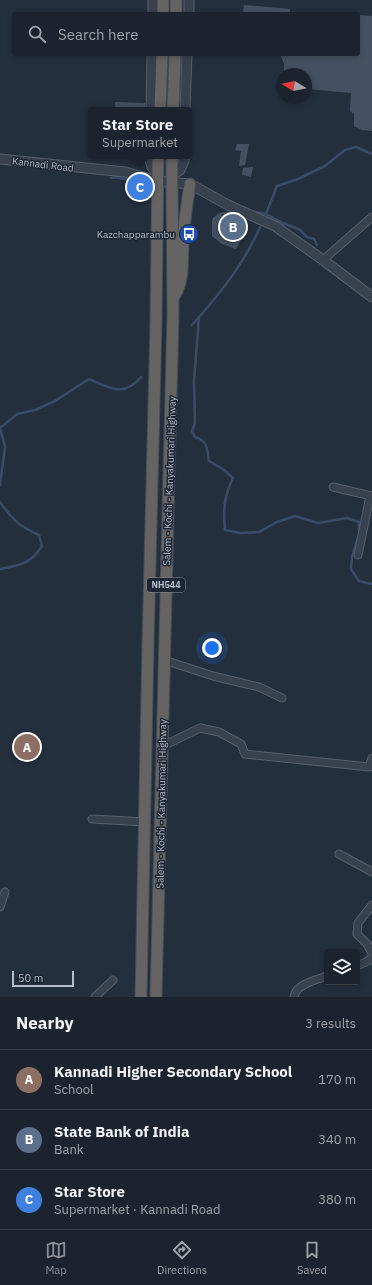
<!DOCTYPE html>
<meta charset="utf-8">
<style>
:root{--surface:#1b232e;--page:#242b36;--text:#f1f3f6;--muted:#a0a4aa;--line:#39404a;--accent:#8c9099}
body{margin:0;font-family:"IBM Plex Sans",sans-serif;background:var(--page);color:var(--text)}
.controls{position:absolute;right:12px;bottom:12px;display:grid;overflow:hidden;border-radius:4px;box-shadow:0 2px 6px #0003}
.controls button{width:36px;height:36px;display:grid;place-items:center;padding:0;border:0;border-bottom:1px solid var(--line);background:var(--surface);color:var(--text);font:20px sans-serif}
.compass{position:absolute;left:276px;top:68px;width:36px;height:36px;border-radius:50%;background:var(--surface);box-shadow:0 2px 6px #0003;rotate:280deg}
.scale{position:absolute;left:12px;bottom:10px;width:62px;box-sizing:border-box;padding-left:4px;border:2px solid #b4bcc9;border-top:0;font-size:11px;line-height:14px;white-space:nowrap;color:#b4bcc9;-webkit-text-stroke:3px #1d2633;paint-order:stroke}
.you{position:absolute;left:212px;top:648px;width:14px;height:14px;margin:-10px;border:3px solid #fff;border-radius:50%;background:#1a73e8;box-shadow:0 0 0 6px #1a73e833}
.badge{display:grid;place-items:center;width:26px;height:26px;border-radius:50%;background:var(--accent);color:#fff;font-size:13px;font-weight:700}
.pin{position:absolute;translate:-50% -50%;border:2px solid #fff;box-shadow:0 1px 4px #0006}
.popup{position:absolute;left:88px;top:107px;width:104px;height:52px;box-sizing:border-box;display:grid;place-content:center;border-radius:4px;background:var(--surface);filter:drop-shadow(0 1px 3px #0005);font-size:13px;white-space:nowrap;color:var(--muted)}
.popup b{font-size:15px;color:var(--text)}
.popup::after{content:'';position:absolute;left:50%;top:100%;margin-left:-8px;border:8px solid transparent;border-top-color:var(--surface)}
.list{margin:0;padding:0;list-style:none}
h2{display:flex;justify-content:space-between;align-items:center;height:52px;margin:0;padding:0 16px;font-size:17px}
h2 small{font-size:13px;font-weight:400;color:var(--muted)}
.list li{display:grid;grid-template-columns:26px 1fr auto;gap:12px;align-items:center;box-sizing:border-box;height:60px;padding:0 16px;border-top:1px solid var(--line)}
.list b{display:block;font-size:15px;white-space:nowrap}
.list p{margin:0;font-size:13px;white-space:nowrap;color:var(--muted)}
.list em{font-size:13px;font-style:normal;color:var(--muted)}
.icon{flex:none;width:22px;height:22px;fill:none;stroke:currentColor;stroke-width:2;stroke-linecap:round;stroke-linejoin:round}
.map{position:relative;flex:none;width:372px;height:997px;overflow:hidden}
.search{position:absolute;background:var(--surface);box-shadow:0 2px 6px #0003;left:12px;right:12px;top:12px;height:44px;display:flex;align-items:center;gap:10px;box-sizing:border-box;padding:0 14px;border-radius:4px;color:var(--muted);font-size:15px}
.sheet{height:232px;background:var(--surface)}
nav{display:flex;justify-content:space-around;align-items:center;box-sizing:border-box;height:56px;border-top:1px solid var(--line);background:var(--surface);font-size:11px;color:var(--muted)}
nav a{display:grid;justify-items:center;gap:2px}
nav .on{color:var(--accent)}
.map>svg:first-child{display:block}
</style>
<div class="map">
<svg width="372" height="997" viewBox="0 0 372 997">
<rect width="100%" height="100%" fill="#242f3e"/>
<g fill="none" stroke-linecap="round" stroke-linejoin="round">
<g stroke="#394c67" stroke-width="2.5">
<path d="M111 178 116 177 154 186"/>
<path d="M250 211 266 214 283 223 300 230 307 237 314 239 317 245"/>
<path d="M266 214 277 186 298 179 325 166 345 150 356 147 372 154"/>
<path d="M199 317 194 381 195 423 192 431 195 437C208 441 207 449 209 461L224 470 233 478C224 496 223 510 225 530L241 533 259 532 277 522 295 516 318 523 347 518 359 522V535L352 557 351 569 359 581 372 584"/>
<path d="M192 325C219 295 244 264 260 227"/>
<path d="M0 485 5 447 0 428 17 414 35 410 55 401 89 379C110 388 124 398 141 377"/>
<path d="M0 502C11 519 21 527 39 535L42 546C31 564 20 565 0 569"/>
</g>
</g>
<g fill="#455162">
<path d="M244 5 290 9V14H243Z"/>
<path d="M358 15 372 16V131L362 130 354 126V114L350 111 351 93 306 89V74H284V64L280 54H358Z"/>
<path d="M115 102 145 103V110H115Z"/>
<path d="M237 144H249L245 165 239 166 241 151 235 150Z"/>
<path d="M253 167 251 177 242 175 243 168Z"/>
<path d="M226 212 232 213 244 228 241 240 236 249 222 244 212 236V221L213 218 219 213Z"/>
</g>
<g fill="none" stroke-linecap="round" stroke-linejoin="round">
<g stroke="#565f6c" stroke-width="9">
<g id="minor">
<path d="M323 260 372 217"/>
<path d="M333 487 372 496"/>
<path d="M358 555 370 496"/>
<path d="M164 660 213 676 259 687 282 698"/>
<path d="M163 746 200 728 219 732 241 744 245 754 369 767 372 758"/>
<path d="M92 819 145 822"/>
<path d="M339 854 372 872"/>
<path d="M372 905 358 923 357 934 367 944 372 953"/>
<path d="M0 907 5 892"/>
<path d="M357 966 368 961 372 957"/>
<path d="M95 997 113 980"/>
<path d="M294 997C296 984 316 980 327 976"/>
</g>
</g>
<g stroke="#565f6c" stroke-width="11">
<g id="tertiary">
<path d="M153 14V0"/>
<path d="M189 14V0"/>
<path d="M151 110 152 54"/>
<path d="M185 110 187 54"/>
<path d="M149 156 152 167 158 174"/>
<path d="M0 159 125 172 157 181 190 184 228 205 275 226 323 260 372 297"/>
<path d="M172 174 180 170 184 161V156"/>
</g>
</g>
<g stroke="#434c59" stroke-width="13">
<g id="trunk">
<path d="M163 14V0"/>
<path d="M176 14V0"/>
<path d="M160 110 162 54"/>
<path d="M173 110 175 54"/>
<path d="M175 295C184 280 182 261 183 243 184 223 187 203 190 184"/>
<path d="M141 997 148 644 156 324 158 156"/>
<path d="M156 997 173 314 172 182V156"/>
</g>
</g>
<use href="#minor" stroke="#38414e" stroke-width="7"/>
<use href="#tertiary" stroke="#38414e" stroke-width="9"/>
<use href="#trunk" stroke="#656462" stroke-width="11"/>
</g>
<defs>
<g id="bus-disc" transform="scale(1)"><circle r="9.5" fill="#1a4fb4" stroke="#1d2633"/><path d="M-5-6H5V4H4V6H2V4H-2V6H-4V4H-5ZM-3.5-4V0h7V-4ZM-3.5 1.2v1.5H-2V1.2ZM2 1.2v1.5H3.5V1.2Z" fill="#fff"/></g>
</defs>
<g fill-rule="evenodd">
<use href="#bus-disc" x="189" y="234"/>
</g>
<g text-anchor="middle" stroke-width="3" stroke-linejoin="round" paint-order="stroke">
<rect fill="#1d2633" stroke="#878f9c" stroke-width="1" x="147" y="578" width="38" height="14" rx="3"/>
<g font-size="9" font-weight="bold" fill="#b4bcc9">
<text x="166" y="588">NH544</text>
</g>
<g font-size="10" fill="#b4bcc9" stroke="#1d2633">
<text transform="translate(43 164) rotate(7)" y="4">Kannadi Road</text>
<text transform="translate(169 481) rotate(-88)" y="4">Salem - Kochi - Kanyakumari Highway</text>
<text transform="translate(161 804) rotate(-89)" y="4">Salem - Kochi - Kanyakumari Highway</text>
</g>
<g font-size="10" fill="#b4bcc9" stroke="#1d2633" text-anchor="end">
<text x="175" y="238">Kazchapparambu</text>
</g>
</g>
</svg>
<div class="controls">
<button><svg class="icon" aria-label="layers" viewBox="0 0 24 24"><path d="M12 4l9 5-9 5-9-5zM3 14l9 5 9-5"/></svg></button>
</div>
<svg class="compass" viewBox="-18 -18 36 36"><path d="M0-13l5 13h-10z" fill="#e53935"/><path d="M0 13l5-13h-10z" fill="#a0a4aa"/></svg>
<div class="scale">50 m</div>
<div class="you"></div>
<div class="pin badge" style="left:27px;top:747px;background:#8d6e63">A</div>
<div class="pin badge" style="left:233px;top:227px;background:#5c6f8a">B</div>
<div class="pin badge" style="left:140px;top:187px;background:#3f7fe0">C</div>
<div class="popup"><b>Star Store</b>Supermarket</div>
<div class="search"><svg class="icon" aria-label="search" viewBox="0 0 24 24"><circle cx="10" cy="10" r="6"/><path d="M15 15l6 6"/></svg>Search here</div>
</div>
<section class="sheet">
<h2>Nearby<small>3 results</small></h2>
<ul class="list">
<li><span class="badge" style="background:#8d6e63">A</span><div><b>Kannadi Higher Secondary School</b><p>School</p></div><em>170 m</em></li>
<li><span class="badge" style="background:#5c6f8a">B</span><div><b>State Bank of India</b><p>Bank</p></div><em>340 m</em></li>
<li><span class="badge" style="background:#3f7fe0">C</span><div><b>Star Store</b><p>Supermarket · Kannadi Road</p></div><em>380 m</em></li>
</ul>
</section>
<nav>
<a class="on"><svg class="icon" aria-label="map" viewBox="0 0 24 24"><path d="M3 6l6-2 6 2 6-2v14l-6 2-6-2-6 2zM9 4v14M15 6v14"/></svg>Map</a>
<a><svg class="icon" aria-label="directions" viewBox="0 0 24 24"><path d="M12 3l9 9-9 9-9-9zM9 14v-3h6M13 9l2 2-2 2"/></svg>Directions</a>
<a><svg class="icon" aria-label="saved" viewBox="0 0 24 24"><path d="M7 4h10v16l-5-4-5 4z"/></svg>Saved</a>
</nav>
